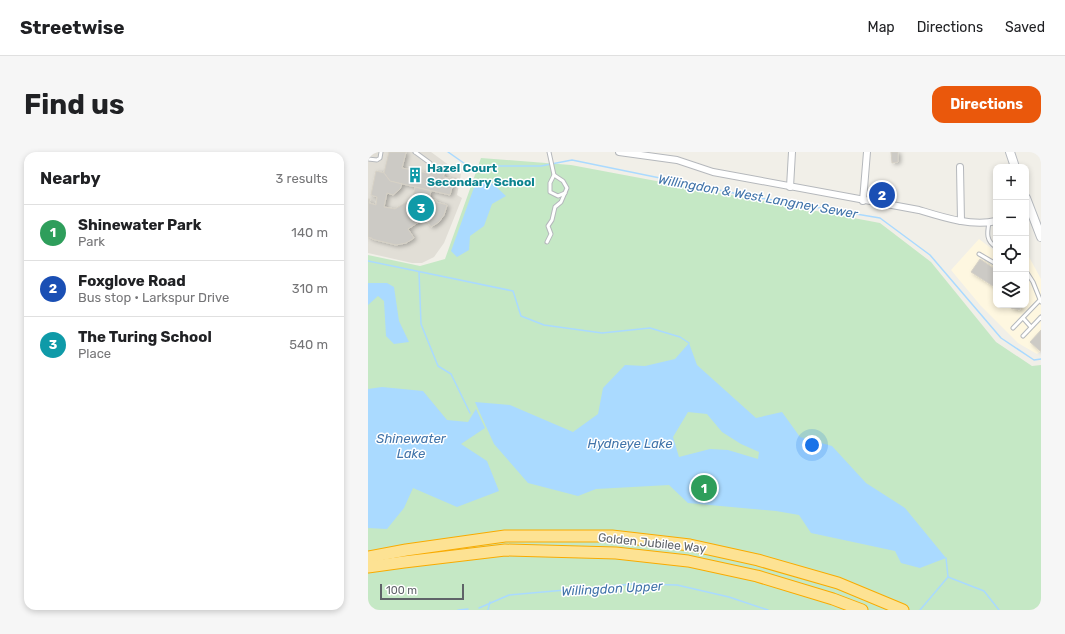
<!DOCTYPE html>
<meta charset="utf-8">
<style>
:root{--surface:#fff;--page:#f6f6f6;--text:#202124;--muted:#757577;--line:#e0e0e0;--accent:#ea580c}
body{margin:0;font-family:Rubik,sans-serif;background:var(--page);color:var(--text)}
.controls{position:absolute;right:12px;top:12px;display:grid;overflow:hidden;border-radius:8px;box-shadow:0 2px 6px #0003}
.controls button{width:36px;height:36px;display:grid;place-items:center;padding:0;border:0;border-bottom:1px solid var(--line);background:var(--surface);color:var(--text);font:20px sans-serif}
.scale{position:absolute;left:12px;bottom:10px;width:84px;box-sizing:border-box;padding-left:4px;border:2px solid #5f6368;border-top:0;font-size:11px;line-height:14px;white-space:nowrap;color:#5f6368;-webkit-text-stroke:3px #fff;paint-order:stroke}
.you{position:absolute;left:444px;top:293px;width:14px;height:14px;margin:-10px;border:3px solid #fff;border-radius:50%;background:#1a73e8;box-shadow:0 0 0 6px #1a73e833}
.badge{display:grid;place-items:center;width:26px;height:26px;border-radius:50%;background:var(--accent);color:#fff;font-size:13px;font-weight:700}
.pin{position:absolute;translate:-50% -50%;border:2px solid #fff;box-shadow:0 1px 4px #0006}
.list{margin:0;padding:0;list-style:none}
h2{display:flex;justify-content:space-between;align-items:center;height:52px;margin:0;padding:0 16px;font-size:17px}
h2 small{font-size:13px;font-weight:400;color:var(--muted)}
.list li{display:grid;grid-template-columns:26px 1fr auto;gap:12px;align-items:center;box-sizing:border-box;height:56px;padding:0 16px;border-top:1px solid var(--line)}
.list b{display:block;font-size:15px;white-space:nowrap}
.list p{margin:0;font-size:13px;white-space:nowrap;color:var(--muted)}
.list em{font-size:13px;font-style:normal;color:var(--muted)}
.icon{flex:none;width:22px;height:22px;fill:none;stroke:currentColor;stroke-width:2;stroke-linecap:round;stroke-linejoin:round}
.map{position:relative;flex:none;width:673px;height:458px;overflow:hidden;border-radius:12px}
header{display:flex;align-items:center;gap:24px;box-sizing:border-box;height:56px;padding:0 20px;background:var(--surface);border-bottom:1px solid var(--line)}
header strong{font-size:19px}
nav{display:flex;gap:22px;margin-inline-start:auto;font-size:14px}
.intro{display:flex;align-items:center;justify-content:space-between;box-sizing:border-box;height:96px;padding:0 24px}
h1{margin:0;font-size:28px}
.button{padding:10px 18px;border-radius:12px;background:var(--accent);color:#fff;font-size:14px;font-weight:700}
main{display:flex;gap:24px;padding:0 24px}
aside{flex:1;background:var(--surface);border-radius:12px;box-shadow:0 2px 6px #0003}
.map>svg:first-child{display:block}
</style>
<header>
<strong>Streetwise</strong>
<nav><a>Map</a><a>Directions</a><a>Saved</a></nav>
</header>
<div class="intro"><h1>Find us</h1><a class="button">Directions</a></div>
<main>
<aside>
<h2>Nearby<small>3 results</small></h2>
<ul class="list">
<li><span class="badge" style="background:#2e9e5b">1</span><div><b>Shinewater Park</b><p>Park</p></div><em>140 m</em></li>
<li><span class="badge" style="background:#1a4fb4">2</span><div><b>Foxglove Road</b><p>Bus stop · Larkspur Drive</p></div><em>310 m</em></li>
<li><span class="badge" style="background:#0f9aa8">3</span><div><b>The Turing School</b><p>Place</p></div><em>540 m</em></li>
</ul>
</aside>
<div class="map">
<svg width="673" height="458" viewBox="0 0 673 458">
<defs>
<filter id="shadow"><feDropShadow dx="2.5" dy="1.5" stdDeviation="2" flood-color="#0004"/></filter>
</defs>
<rect width="100%" height="100%" fill="#f1efe8"/>
<path fill="#fef7e0" d="M611 87 628 100V153H658V108L661 105 673 127V199L669 202 650 191 613 154 583 118Z"/>
<path fill="#e1ded6" d="M0 0H63L93 22 89 43 94 46 76 91 66 105 54 111H44L0 101Z"/>
<path fill="#c5e8c5" d="M113 6 203 13 512 71 563 110 628 190 664 214 673 213V458H0V103L52 114 77 107Z"/>
<g fill="#aadaff" fill-rule="evenodd">
<path d="M122 29 138 44 124 52 116 74 102 84 101 98 89 105 83 99 108 30Z"/>
<path d="M0 131H19L26 135 31 169 41 190 26 192 18 184 16 149 10 144 0 153Z"/>
<path d="M321 191 329 213 388 266 414 260 432 285 464 294 498 331 537 356 578 406 552 416 533 411 527 399 443 381 431 363 408 359 320 351 301 333 228 337 210 344 160 331 126 292 107 250 142 253 205 280 230 262 235 236 257 213 277 214 307 207ZM320 260 339 262 354 280 373 292 391 300 390 307 360 298 342 297 311 305 305 285Z"/>
<path d="M14 235 55 239 79 268 100 270 108 257 117 276 93 292 119 309 131 339 89 355 45 336 36 356 19 377 0 376V237Z"/>
</g>
<g fill="none" stroke-linecap="round" stroke-linejoin="round">
<g stroke="#aadaff" stroke-width="1.5">
<path d="M80 0 100 14H173L204 8 380 44 512 66 562 103 633 186 666 208 673 207"/>
<path d="M0 109 145 139 153 164 176 173 234 181 282 176 312 185 321 191"/>
<path d="M51 120 53 172 70 214 83 222 102 261"/>
<path d="M578 406 580 425"/>
<path d="M580 425 616 439 631 458"/>
<path d="M111 456 141 443 265 432 309 433 361 445 400 458"/>
<path d="M90 458 100 457"/>
<path d="M120 458 122 450"/>
<path d="M552 458 580 425"/>
</g>
</g>
<g fill="#cccac5" stroke="#d6d1c6" filter="url(#shadow)">
<path d="M21 0H38L34 16 59 21 61 16 77 20 75 25 86 27 82 43 22 29 16 21Z"/>
<path d="M523 0H530V10L524 11Z"/>
<path d="M8 19 16 21 22 29 34 32 32 37 25 43 19 41 16 55 27 57 45 46 47 35 63 39 61 47 68 48V50L79 53 76 63 71 70 63 75 57 66 40 77 46 86 38 91 28 93 4 87V86L0 85V47H2L1 51 8 53 9 45 3 43Z"/>
<path d="M612 107 628 118V136L603 120Z"/>
<path d="M643 153H653L652 158 643 156Z"/>
<path d="M673 178V198L672 199 662 190Z"/>
</g>
<g fill="none" stroke-linecap="round" stroke-linejoin="round">
<g stroke="#b5b8bc" stroke-width="5">
<g id="lane">
<path d="M47 0 62 11"/>
<path d="M181 0 186 23 182 31V40L190 44 197 41"/>
<path d="M0 7 9 8 12 6 13 0"/>
<path d="M621 71C619 81 618 89 628 95"/>
<path d="M179 90 183 82 180 74 184 68 187 55 193 50 199 36 195 29 186 23"/>
<path d="M611 102 628 112"/>
<path d="M658 119 665 130 673 150"/>
<path d="M655 166 663 175"/>
<path d="M645 176 672 148"/>
<path d="M655 184 673 165"/>
</g>
</g>
<g stroke="#b5b8bc" stroke-width="8">
<g id="street">
<path d="M251 0 309 8 345 20 551 58C574 65 604 75 628 69"/>
<path d="M592 15 593 69"/>
<path d="M422 35 424 0"/>
<path d="M495 49 499 0"/>
</g>
</g>
<g stroke="#b6babf" stroke-width="10">
<g id="secondary">
<path d="M642 0 647 15"/>
<path d="M658 46 673 85"/>
</g>
</g>
<g stroke="#f9ab00" stroke-width="13">
<g id="highway">
<path d="M0 405 38 398 137 384H244L322 393 390 408 470 431 535 458"/>
<path d="M0 415 36 410 137 398 248 401 320 409 389 424 465 447 494 458"/>
</g>
</g>
<use href="#lane" stroke="#fff" stroke-width="3"/>
<use href="#street" stroke="#fff" stroke-width="6"/>
<use href="#secondary" stroke="#fff" stroke-width="8"/>
<use href="#highway" stroke="#fde293" stroke-width="11"/>
</g>
<defs>
<g id="building-bare" transform="scale(1.2)"><path d="M-4-6H4V6H1V3H-1V6H-4ZM-2.5-4.3h1.7v1.8h-1.7ZM.8-4.3h1.7v1.8H.8ZM-2.5-1h1.7V.8h-1.7ZM.8-1h1.7V.8H.8Z" fill="#0f9aa8" stroke="#fff" stroke-width="2.5" paint-order="stroke"/></g>
</defs>
<g fill-rule="evenodd">
<use href="#building-bare" x="47" y="23"/>
</g>
<g text-anchor="middle" stroke-width="3" stroke-linejoin="round" paint-order="stroke">
<g font-size="12" font-weight="bold" fill="#0d838f" stroke="#fff" text-anchor="start">
<text x="59" y="20">Hazel Court<tspan x="59" dy="14">Secondary School</tspan></text>
</g>
<g font-size="12" fill="#5f6368" stroke="#fff">
<text transform="translate(284 391) rotate(6)" y="4">Golden Jubilee Way</text>
</g>
<g font-size="13" font-style="italic" fill="#4174aa" stroke="#fff">
<text transform="translate(390 44) rotate(10)" y="5">Willingdon &amp; West Langney Sewer</text>
<text x="43" y="291">Shinewater<tspan x="43" dy="15">Lake</tspan></text>
<text x="262" y="296">Hydneye Lake</text>
<text transform="translate(244 436) rotate(-3)" y="5">Willingdon Upper</text>
</g>
</g>
</svg>
<div class="controls">
<button>+</button>
<button>−</button>
<button><svg class="icon" aria-label="locate" viewBox="0 0 24 24"><circle cx="12" cy="12" r="6"/><path d="M12 2v4M12 18v4M2 12h4M18 12h4"/></svg></button>
<button><svg class="icon" aria-label="layers" viewBox="0 0 24 24"><path d="M12 4l9 5-9 5-9-5zM3 14l9 5 9-5"/></svg></button>
</div>
<div class="scale">100 m</div>
<div class="you"></div>
<div class="pin badge" style="left:336px;top:336px;background:#2e9e5b">1</div>
<div class="pin badge" style="left:514px;top:43px;background:#1a4fb4">2</div>
<div class="pin badge" style="left:53px;top:56px;background:#0f9aa8">3</div>
</div>
</main>
